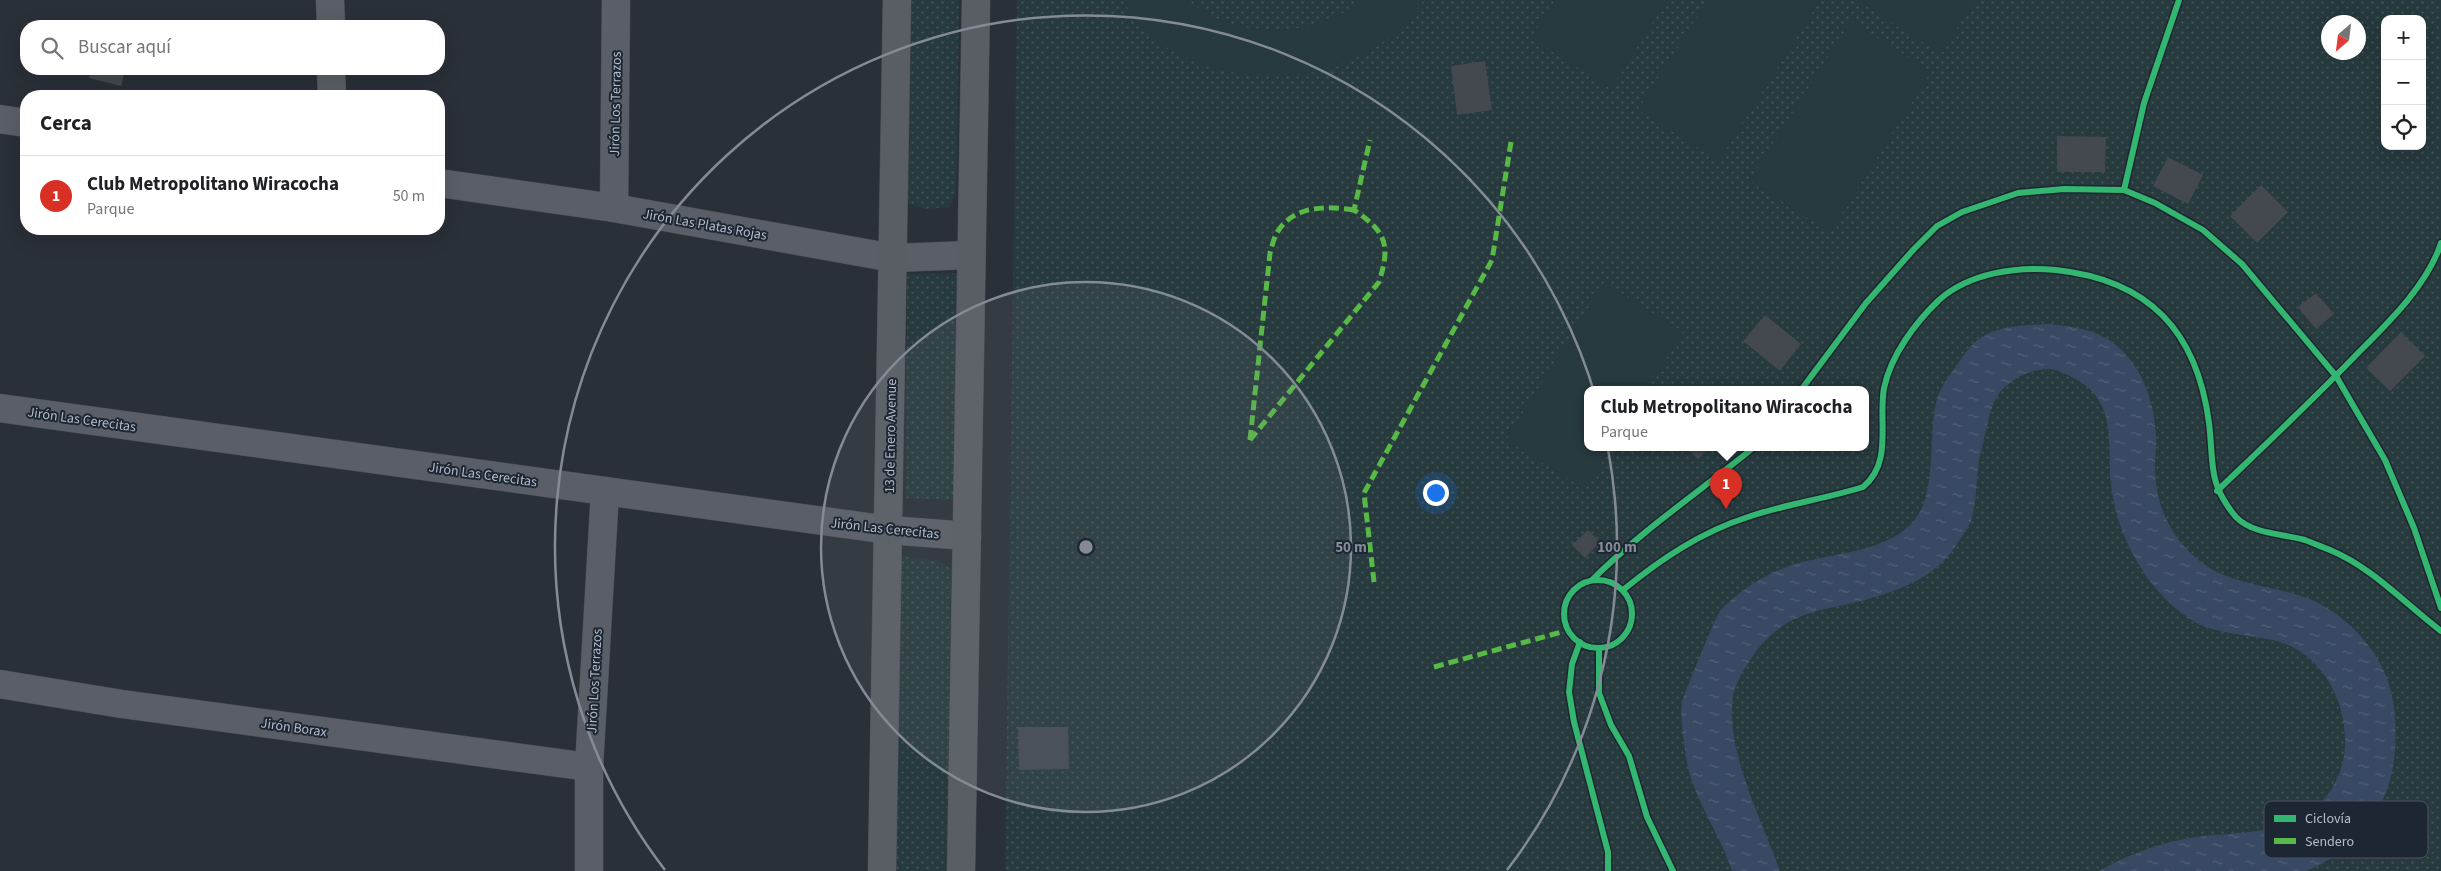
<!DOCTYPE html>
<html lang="es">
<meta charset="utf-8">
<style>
:root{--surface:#fff;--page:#f2f2f2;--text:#202124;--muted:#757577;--line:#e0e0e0;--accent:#d93025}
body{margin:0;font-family:"Source Sans 3",sans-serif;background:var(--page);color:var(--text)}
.controls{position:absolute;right:15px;top:15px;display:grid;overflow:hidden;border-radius:10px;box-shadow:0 5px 20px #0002}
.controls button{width:45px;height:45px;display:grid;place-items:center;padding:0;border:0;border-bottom:1px solid var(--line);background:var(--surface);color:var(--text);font:25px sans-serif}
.compass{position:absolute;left:2321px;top:15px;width:45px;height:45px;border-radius:50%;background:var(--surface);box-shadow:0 5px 20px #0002;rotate:208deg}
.you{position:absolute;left:1435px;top:492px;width:18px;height:18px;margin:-12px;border:4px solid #fff;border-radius:50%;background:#1a73e8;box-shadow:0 0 0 8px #1a73e833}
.badge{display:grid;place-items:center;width:32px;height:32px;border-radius:50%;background:var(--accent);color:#fff;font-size:16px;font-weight:700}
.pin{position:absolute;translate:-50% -41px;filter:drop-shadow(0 1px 2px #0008)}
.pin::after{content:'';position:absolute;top:26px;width:18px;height:15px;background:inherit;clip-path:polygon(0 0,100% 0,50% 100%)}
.popup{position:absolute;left:1584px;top:386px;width:285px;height:65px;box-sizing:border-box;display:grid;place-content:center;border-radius:10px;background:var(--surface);filter:drop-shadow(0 1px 4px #0005);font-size:16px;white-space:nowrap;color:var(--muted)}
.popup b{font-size:19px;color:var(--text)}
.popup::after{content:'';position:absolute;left:50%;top:100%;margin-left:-10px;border:10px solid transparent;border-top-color:var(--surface)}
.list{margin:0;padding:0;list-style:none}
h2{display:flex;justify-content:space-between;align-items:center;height:65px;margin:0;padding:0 20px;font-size:21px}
h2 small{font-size:16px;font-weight:400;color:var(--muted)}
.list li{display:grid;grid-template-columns:32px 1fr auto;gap:15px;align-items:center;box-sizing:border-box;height:80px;padding:0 20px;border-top:1px solid var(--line)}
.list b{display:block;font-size:19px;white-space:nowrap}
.list p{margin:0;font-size:16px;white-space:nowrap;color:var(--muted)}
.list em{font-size:16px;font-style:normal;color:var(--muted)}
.icon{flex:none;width:28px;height:28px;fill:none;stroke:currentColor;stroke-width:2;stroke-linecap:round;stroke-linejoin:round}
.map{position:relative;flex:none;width:2441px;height:871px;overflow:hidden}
.search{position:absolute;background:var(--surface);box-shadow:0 5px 20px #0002;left:20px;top:20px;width:425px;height:55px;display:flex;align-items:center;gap:12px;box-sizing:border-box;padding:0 18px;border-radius:20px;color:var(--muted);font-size:19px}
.panel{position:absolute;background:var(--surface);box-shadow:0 5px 20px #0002;left:20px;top:90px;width:425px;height:145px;border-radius:20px}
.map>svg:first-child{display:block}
</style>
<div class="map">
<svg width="2441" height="871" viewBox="0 0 2441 871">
<defs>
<pattern id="green-dots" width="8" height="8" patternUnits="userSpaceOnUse" patternTransform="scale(1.25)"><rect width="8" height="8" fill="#273a3e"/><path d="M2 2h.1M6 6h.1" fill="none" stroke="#445559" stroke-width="1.8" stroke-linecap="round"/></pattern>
<pattern id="water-ripples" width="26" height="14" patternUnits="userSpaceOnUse" patternTransform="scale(1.25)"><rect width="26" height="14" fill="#384963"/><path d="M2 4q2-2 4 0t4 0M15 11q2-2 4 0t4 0" fill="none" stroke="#526178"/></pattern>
</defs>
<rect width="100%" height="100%" fill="#2a3038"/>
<g fill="url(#green-dots)" fill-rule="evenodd">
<path d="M911 0H959L956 193 949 207 925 209 907 203Z"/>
<path d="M1017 0H2441V871H1005ZM2385 19H2422V146H2385ZM2328 22H2358V52H2328ZM1587 390H1865V448H1587Z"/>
<path d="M959 273 955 500 906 498 907 274Z"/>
<path d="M900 556 938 561 951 569 947 871H894Z"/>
</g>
<g fill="#273a3e">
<path d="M1122 0H1187L1212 17 1241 27 1275 31 1307 27 1340 15 1361 0H1424C1412 15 1400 30 1384 41 1321 87 1232 87 1166 47 1148 37 1134 16 1122 0Z"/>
<path d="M1555 0H1667L1611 89 1531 38Z"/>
<path d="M1708 0H1820L1719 161 1638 110Z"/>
<path d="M1863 0H1975L1941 54 1861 3Z"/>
<path d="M1851 21 1931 72 1830 232 1749 181Z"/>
<path d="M1604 283 1683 332 1647 390H1587V448H1611L1585 489 1506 440Z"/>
</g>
<path fill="url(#water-ripples)" d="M2049 324C2066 326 2087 328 2102 336 2139 355 2155 399 2156 438 2157 447 2155 456 2155 465 2155 494 2163 521 2182 544 2217 585 2254 581 2301 596 2342 609 2381 649 2391 691 2397 717 2397 746 2392 772 2383 817 2348 855 2306 871H2099C2125 857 2155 844 2184 839 2224 831 2275 837 2310 812 2333 795 2346 768 2345 740 2345 697 2320 653 2277 641 2254 635 2215 634 2195 622 2165 604 2141 574 2127 542 2119 524 2113 504 2111 484 2107 442 2118 399 2072 377 2066 374 2058 370 2051 369 2031 368 2009 379 1998 395 1990 407 1988 424 1984 438 1983 446 1980 453 1979 460 1976 480 1977 502 1971 521 1967 530 1960 539 1955 547 1934 578 1900 590 1865 600 1844 606 1820 608 1799 617 1779 625 1760 643 1749 662 1742 672 1735 685 1733 696 1725 750 1762 821 1780 871H1732C1721 837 1699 807 1689 772 1686 759 1679 715 1682 703 1684 694 1716 616 1720 611 1741 588 1772 570 1802 562 1838 553 1887 551 1913 522 1928 504 1929 482 1931 460 1933 439 1931 411 1940 391 1945 381 1952 372 1959 362 1968 349 1977 337 1992 332 2010 325 2030 325 2049 324Z"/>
<g fill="#444950">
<path d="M1485 61 1492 110 1457 115 1451 66Z"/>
<path d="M91 69H125L121 86 89 78Z"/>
<path d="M2057 136 2106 137 2105 172H2057Z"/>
<path d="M2168 157 2203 175 2188 204 2153 186Z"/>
<path d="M2261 185 2288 212 2257 243 2230 216Z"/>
<path d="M2316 293 2334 314 2316 329 2298 307Z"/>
<path d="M1765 315 1801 344 1780 371 1743 341Z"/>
<path d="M2401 332 2425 356 2390 391 2366 368Z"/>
<path d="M1686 448H1709L1698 459Z"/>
<path d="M1588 530 1600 542 1585 558 1572 545Z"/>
<path d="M1018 727H1068L1069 769 1019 770Z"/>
</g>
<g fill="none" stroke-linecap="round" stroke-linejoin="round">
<g stroke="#484c53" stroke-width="29">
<g id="street">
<path d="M330 0 331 26"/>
<path d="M331 69 332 96"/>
<path d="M0 119 26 123"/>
<path d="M439 183 614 208 893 258 971 255"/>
<path d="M614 208 616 0"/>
<path d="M0 408 889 530 967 536"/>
<path d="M0 684 122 704 589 767"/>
<path d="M589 871V767L605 491"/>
</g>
</g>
<g stroke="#484c53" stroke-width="29">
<g id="secondary">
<path d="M882 871 897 0"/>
<path d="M961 871 976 0"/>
</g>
</g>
<use href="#street" stroke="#5a5e66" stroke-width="28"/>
<use href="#secondary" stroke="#595d64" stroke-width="28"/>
<g stroke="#58b947" stroke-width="5" stroke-dasharray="10 5" stroke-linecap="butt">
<path d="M1250 440 1379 282C1391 244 1386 232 1354 210L1370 140"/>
<path d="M1250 440 1270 253C1272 246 1274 237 1278 231 1295 205 1327 206 1354 210"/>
<path d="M1374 582 1364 493 1492 260 1511 142"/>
<path d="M1434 667 1569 630"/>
</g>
<g stroke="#1d2633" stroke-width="9">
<g id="cycleway">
<path d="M2124 190 2144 103 2179 0"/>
<path d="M1801 390 1866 303 1914 249 1937 226 1962 212 2018 193 2064 189 2124 190 2155 203 2203 230 2242 264 2336 376 2385 460 2414 528 2441 608"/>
<path d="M2217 491C2265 445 2313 400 2359 352 2389 322 2428 284 2441 243"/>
<path d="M1592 580C1641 531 1699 492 1753 448"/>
<circle cx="1598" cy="614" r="34"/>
<path d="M1623 590C1661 559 1701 532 1748 517 1786 504 1825 499 1863 487 1893 463 1878 422 1884 388 1891 355 1915 323 1939 300 1969 273 2017 266 2056 270 2149 280 2197 331 2209 423 2214 463 2207 483 2236 517 2252 534 2284 534 2305 540 2313 543 2322 547 2330 550 2373 568 2404 603 2441 631"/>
<path d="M1580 642 1572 664 1569 692 1574 722 1608 852V871"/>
<path d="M1599 648V693L1611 725 1629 756 1647 817 1673 871"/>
</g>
</g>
<use href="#cycleway" stroke="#33b770" stroke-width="6"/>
</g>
<circle cx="1086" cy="547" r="265" fill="#848b96" fill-opacity=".12"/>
<g fill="none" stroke="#848b96" stroke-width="2.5">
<circle cx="1086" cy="547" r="265"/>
<path d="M665 870A531 531 0 1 1 1507 870"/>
</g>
<g text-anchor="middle" stroke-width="4" stroke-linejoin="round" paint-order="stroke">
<g font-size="14" fill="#b4bcc9" stroke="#1d2633">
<text transform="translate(615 104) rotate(-89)" y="5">Jirón Los Terrazos</text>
<text transform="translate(705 224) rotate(10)" y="5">Jirón Las Platas Rojas</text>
<text transform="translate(82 419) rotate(8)" y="5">Jirón Las Cerecitas</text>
<text transform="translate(890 436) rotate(-89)" y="5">13 de Enero Avenue</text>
<text transform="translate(483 474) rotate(8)" y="5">Jirón Las Cerecitas</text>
<text transform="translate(885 528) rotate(6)" y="5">Jirón Las Cerecitas</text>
<text transform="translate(594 681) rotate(-87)" y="5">Jirón Los Terrazos</text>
<text transform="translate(294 727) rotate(8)" y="5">Jirón Borax</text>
</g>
</g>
<rect x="2264" y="801" width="164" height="57" rx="8" fill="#1d2633" stroke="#4a5360" stroke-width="1"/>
<rect x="2274" y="815" width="22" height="7" fill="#33b770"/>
<rect x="2274" y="838" width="22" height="6" fill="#58b947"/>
<g font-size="14" fill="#b4bcc9">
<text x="2305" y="823">Ciclovía</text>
<text x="2305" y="846">Sendero</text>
</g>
<circle cx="1086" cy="547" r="8" fill="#848b96" stroke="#1d2633" stroke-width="2.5"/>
<g font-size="15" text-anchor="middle" font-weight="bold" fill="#848b96" stroke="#1d2633" stroke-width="4" stroke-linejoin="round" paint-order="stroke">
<text x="1351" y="552">50 m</text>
<text x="1617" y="552">100 m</text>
</g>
</svg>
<div class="controls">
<button>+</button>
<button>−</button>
<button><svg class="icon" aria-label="locate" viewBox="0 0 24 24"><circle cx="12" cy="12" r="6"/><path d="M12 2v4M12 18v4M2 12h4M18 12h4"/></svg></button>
</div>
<svg class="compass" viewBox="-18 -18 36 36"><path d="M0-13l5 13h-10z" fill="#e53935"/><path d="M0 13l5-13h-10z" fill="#757577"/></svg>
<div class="you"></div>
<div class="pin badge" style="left:1726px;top:509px">1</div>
<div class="popup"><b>Club Metropolitano Wiracocha</b>Parque</div>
<div class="search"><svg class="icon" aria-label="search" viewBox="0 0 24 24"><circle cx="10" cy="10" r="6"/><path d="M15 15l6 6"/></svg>Buscar aquí</div>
<section class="panel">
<h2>Cerca<small></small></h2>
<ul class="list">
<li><span class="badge">1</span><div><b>Club Metropolitano Wiracocha</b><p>Parque</p></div><em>50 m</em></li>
</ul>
</section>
</div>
